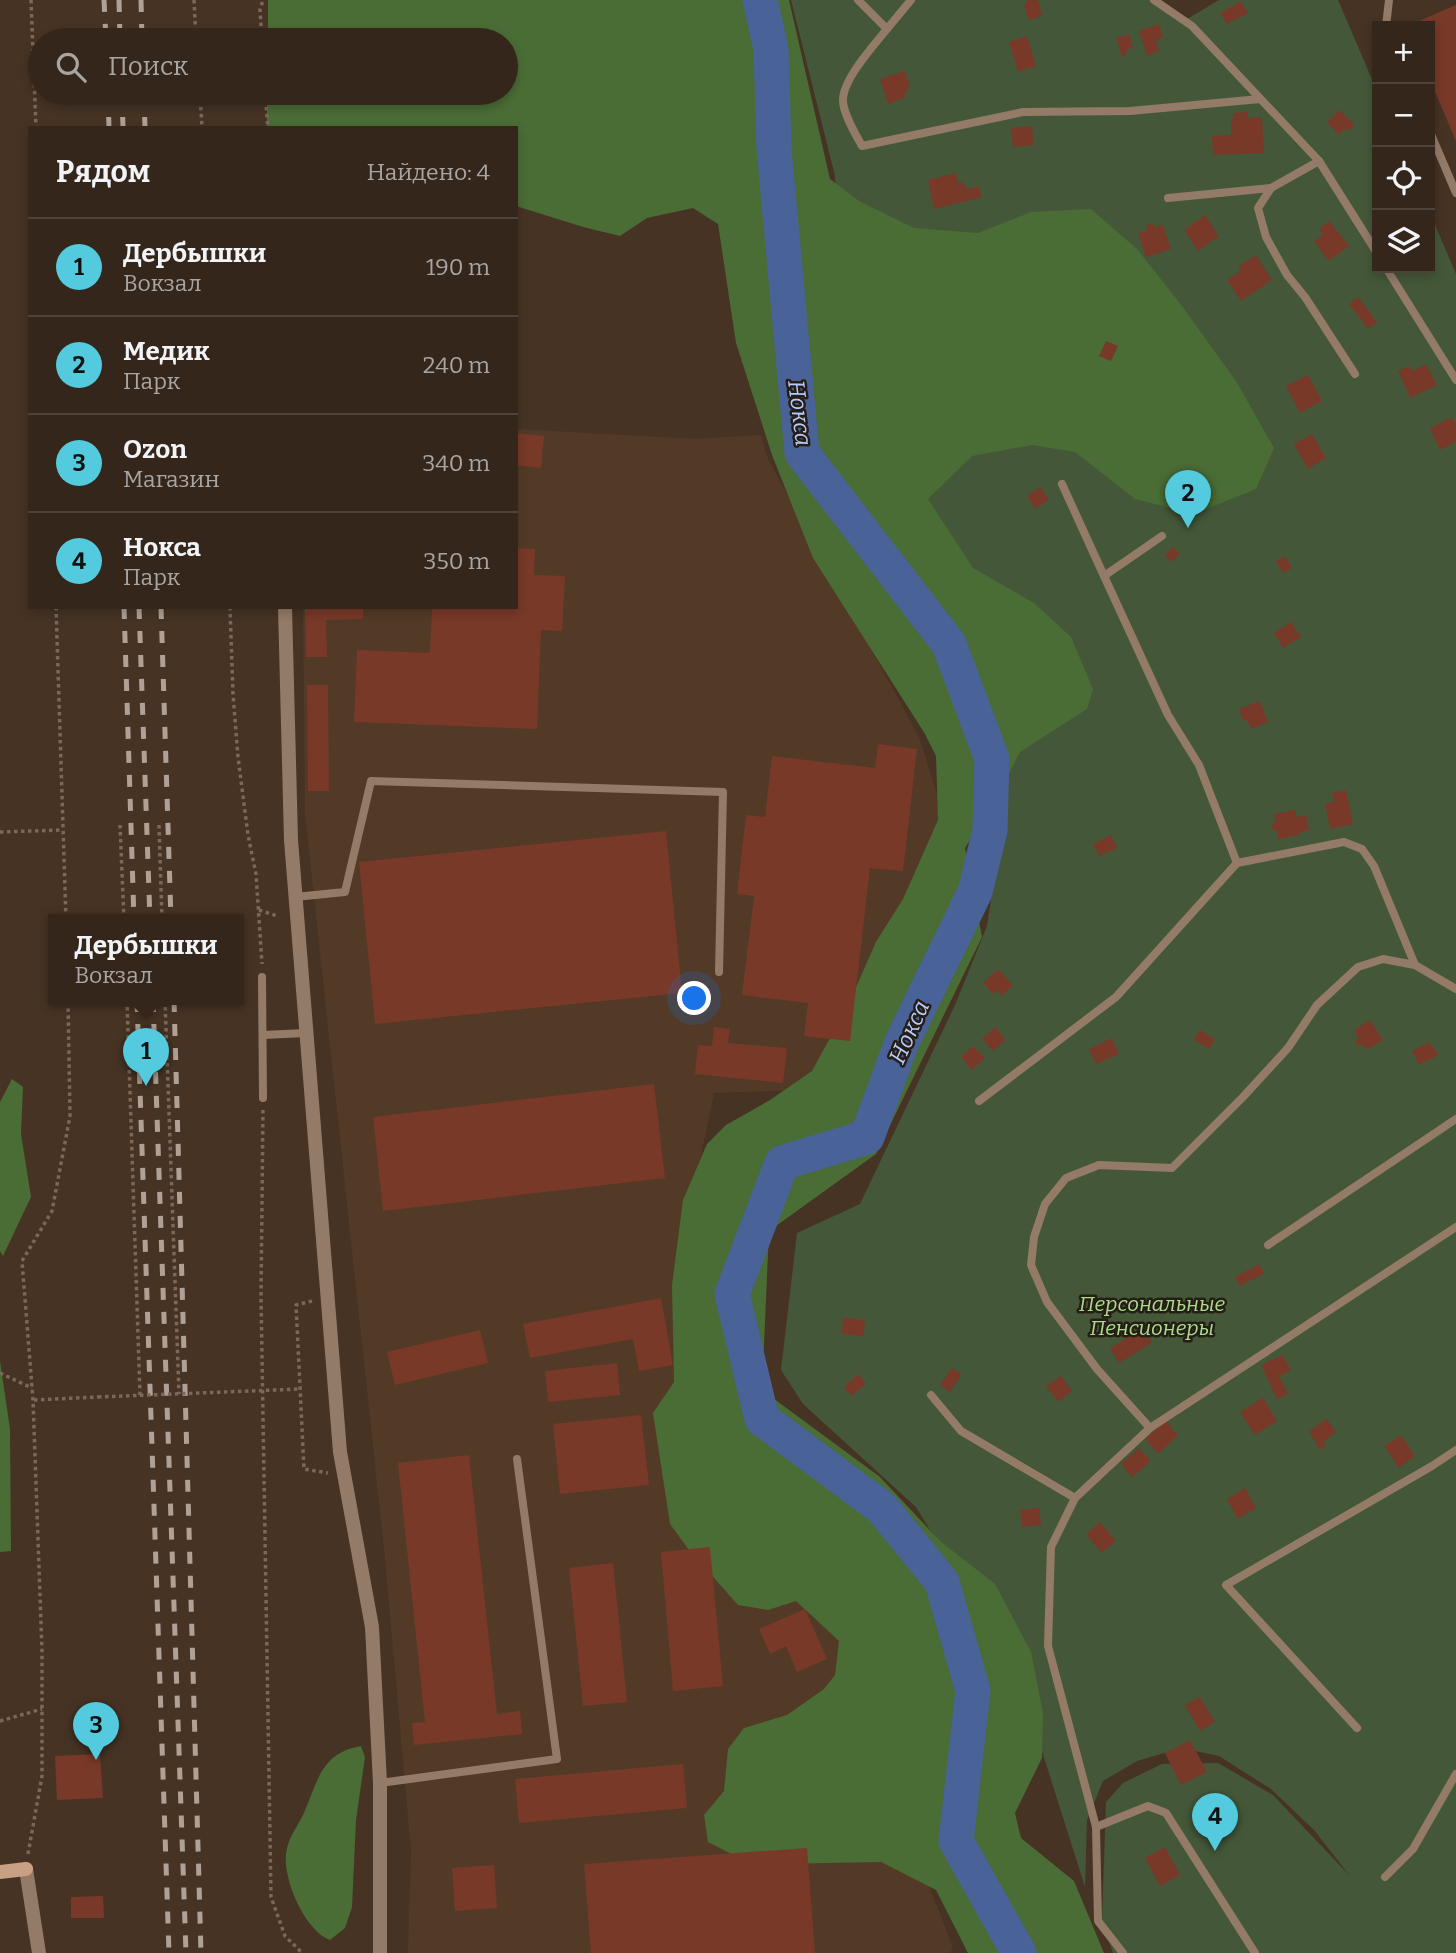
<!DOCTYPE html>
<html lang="ru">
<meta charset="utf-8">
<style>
:root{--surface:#34261b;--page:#3f3228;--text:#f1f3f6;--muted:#a9a5a3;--line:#4e433a;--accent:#54cade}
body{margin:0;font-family:Bitter,serif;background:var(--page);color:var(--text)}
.controls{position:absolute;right:21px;top:21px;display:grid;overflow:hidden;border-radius:0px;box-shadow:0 4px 10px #0003}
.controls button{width:63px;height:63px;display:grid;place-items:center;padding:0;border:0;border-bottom:2px solid var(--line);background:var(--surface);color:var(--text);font:35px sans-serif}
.you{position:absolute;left:695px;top:999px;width:24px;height:24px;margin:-18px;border:5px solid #fff;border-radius:50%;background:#1a73e8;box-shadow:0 0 0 10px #1a73e833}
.badge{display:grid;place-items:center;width:46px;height:46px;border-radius:50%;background:var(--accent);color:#111;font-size:23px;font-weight:700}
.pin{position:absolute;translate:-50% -58px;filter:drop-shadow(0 2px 4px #0008)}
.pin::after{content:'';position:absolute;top:37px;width:24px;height:21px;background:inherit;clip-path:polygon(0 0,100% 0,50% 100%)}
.popup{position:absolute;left:48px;top:914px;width:196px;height:91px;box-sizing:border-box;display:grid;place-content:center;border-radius:0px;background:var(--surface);filter:drop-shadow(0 2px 5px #0005);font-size:23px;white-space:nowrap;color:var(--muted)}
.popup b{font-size:26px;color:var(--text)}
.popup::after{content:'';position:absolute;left:50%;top:100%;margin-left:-14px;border:14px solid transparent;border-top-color:var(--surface)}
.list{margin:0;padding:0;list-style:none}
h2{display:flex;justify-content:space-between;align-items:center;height:91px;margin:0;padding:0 28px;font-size:30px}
h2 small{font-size:23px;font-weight:400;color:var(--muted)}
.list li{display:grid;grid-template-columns:46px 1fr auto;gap:21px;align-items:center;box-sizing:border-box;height:98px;padding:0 28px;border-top:2px solid var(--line)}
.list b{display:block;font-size:26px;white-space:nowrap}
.list p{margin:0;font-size:23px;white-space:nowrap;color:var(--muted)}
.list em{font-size:23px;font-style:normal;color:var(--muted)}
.icon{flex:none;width:38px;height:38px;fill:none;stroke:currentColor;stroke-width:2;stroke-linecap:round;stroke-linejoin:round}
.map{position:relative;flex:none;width:1456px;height:1953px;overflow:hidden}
.search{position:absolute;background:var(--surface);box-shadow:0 4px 10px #0003;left:28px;top:28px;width:490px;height:77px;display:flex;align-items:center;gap:18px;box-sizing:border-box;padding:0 24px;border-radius:38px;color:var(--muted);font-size:26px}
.panel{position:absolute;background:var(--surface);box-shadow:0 4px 10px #0003;left:28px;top:126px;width:490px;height:483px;border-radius:0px}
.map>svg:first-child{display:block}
</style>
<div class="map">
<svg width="1456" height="1953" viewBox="0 0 1456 1953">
<rect width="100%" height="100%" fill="#463324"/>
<path fill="#533a26" d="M516 429 696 439 761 435 768 459 919 737 949 831 829 1089 714 1093 676 1275 848 1640 912 1843 953 1947 950 1953H408L411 1850 384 1548 305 813 303 607H516Z"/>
<path fill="#445839" d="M791 0H1158L1187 19 1219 0H1338L1377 91V268H1430V213L1456 274V1953H1113L1102 1922 1106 1802 1123 1783 1162 1764 1218 1763 1273 1795 1350 1876 1314 1830 1271 1789 1219 1756 1181 1748 1137 1761 1103 1781 1087 1820 1085 1887 1029 1710 976 1605 916 1507 803 1404 781 1370 797 1233 860 1204 955 1005 987 926 1003 822 995 638 845 419 835 176Z"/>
<g fill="#4a6c35">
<path d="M268 0H789L830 179 859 201 914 228 978 233 1031 212 1091 209 1137 249 1179 302 1236 381 1274 448 1256 489 1194 514 1135 499 1075 452 1032 445 972 456 928 499 973 568 1034 603 1071 637 1093 689 1087 709 1020 752 997 797 965 848 982 937 876 1154 769 1231 762 1390 880 1477 940 1541 995 1584 1031 1652 1043 1713 1042 1758 1015 1813 1021 1838 1074 1881 1104 1953H968L936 1890 881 1862 778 1864 737 1857 708 1842 704 1815 724 1791 728 1749 744 1728 787 1715 824 1689 835 1675 839 1641 796 1601 768 1610 738 1605 689 1550 670 1524 653 1413 674 1382 672 1285 683 1200 707 1144 726 1125 770 1100 812 1071 849 1003 876 942 903 899 938 820 936 756 925 734 813 558 772 455 736 343 718 224 693 208 647 218 620 236 583 227 516 206V128H267V93H506V40H268Z"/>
<path d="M12 1079 23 1087 21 1134 31 1197 3 1256 0 1251V1102Z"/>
<path d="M0 1361 10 1429 11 1551 0 1552Z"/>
<path d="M361 1746 365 1757 356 1820 352 1907 345 1928 330 1940C305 1931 283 1880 286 1854 288 1838 296 1829 303 1815 318 1782 320 1753 361 1746Z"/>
</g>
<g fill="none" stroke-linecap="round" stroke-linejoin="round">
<path stroke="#496398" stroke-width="35" d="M760 0 771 49 774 149 802 453 949 644 992 759 990 830 975 892 902 1042 867 1137 782 1163 732 1294 762 1419 882 1508 942 1582 973 1691 956 1841 1019 1953"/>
</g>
<g fill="#783929">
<path d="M1027 0H1038L1042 16 1028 20 1024 3 1027 2Z"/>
<path d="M1241 1 1248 13 1227 24 1220 13Z"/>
<path d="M1456 5V141L1430 80V26H1407Z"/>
<path d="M1159 24 1163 37 1156 40 1159 51 1147 56 1139 31Z"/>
<path d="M1129 34 1133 48 1125 50 1127 55 1122 57 1116 38Z"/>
<path d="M1027 36 1036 66 1018 72 1009 42Z"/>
<path d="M905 71 910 87 906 89 908 93 904 94 905 98 888 104 880 79Z"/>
<path d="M1339 110 1355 125 1349 131 1346 128 1339 135 1327 122Z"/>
<path d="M1247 112 1248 118 1262 117 1264 153 1213 155 1212 136 1231 135V119H1234L1233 113Z"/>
<path d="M1032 126 1034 145 1013 147 1011 128Z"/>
<path d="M956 173 958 183 963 182 967 189 979 186 982 197 934 209 928 180Z"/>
<path d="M1205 215 1219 236 1198 251 1184 230Z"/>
<path d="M1329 221 1349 246 1329 261 1314 241 1323 235 1319 229Z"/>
<path d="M1153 223 1154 227 1163 225 1171 249 1146 257 1138 233 1148 230 1146 225Z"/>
<path d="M1256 255 1272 280 1241 301 1227 280 1241 271 1238 267Z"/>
<path d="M1358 297 1377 322 1368 329 1349 304Z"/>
<path d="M1106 341 1118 346 1111 361 1099 356Z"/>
<path d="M1426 364 1437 385 1410 398 1398 371 1409 366 1412 371Z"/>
<path d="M1308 375 1322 401 1300 413 1286 386Z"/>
<path d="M1452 417 1456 426V442L1440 450 1430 428Z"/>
<path d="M516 433 544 436 541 468 516 465Z"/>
<path d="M1312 434 1326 458 1308 469 1294 444Z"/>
<path d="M1040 487 1049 500 1035 509 1027 496Z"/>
<path d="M1173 547 1180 554 1171 562 1165 555Z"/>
<path d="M516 548 535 549 534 575 565 576 562 631 541 630 537 729 354 722 357 650 430 653 432 607H516Z"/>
<path d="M1285 556 1292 568 1283 573 1276 561Z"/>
<path d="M305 607H363V619L326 620 327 657H306Z"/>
<path d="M1291 622 1301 637 1283 648 1274 633Z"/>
<path d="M307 685H328L329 791H308Z"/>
<path d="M1260 701 1268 722 1251 729 1247 720 1243 721 1239 709Z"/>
<path d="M878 744 917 749 903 871 870 868 850 1041 804 1036 808 1003 742 995 754 896 737 894 746 815 765 817 772 756 875 768Z"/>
<path d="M1346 790 1353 824 1330 829 1325 803 1334 802 1332 793Z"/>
<path d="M1295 810 1296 817 1306 815 1309 830 1299 832 1300 835 1278 839 1277 830 1273 831 1271 823H1276L1274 814Z"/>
<path d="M666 831 682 993 375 1024 359 862Z"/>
<path d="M1111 835 1117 848 1099 856 1093 844Z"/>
<path d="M998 969 1013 985 1002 996 997 990 993 994 983 983Z"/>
<path d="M1370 1020 1383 1040 1367 1050 1363 1044 1359 1047 1355 1041 1359 1038 1354 1030Z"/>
<path d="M714 1027 730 1029 728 1043 787 1048 783 1083 695 1074 698 1045 712 1046Z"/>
<path d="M995 1027 1006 1040 993 1051 982 1039Z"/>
<path d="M1200 1030 1215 1039 1210 1049 1194 1040Z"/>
<path d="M1112 1038 1119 1054 1096 1064 1089 1049Z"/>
<path d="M1429 1042 1439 1055 1419 1065 1412 1051Z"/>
<path d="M973 1046 985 1058 972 1070 961 1057Z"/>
<path d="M654 1084 665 1178 383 1211 373 1117Z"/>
<path d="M1259 1264 1264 1274 1239 1286 1235 1277Z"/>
<path d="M661 1298 673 1365 639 1371 633 1339 530 1358 523 1324Z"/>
<path d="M843 1318 865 1320 863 1336 842 1334Z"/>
<path d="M1143 1328 1152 1343 1119 1363 1110 1348Z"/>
<path d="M480 1330 488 1363 395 1385 387 1352Z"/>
<path d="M1283 1355 1291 1371 1279 1376 1288 1394 1277 1399 1261 1365Z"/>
<path d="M617 1363 620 1395 548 1402 545 1371Z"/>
<path d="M952 1368 961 1375 950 1392 940 1385Z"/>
<path d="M858 1374 866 1383 852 1396 844 1387Z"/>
<path d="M1061 1376 1072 1391 1058 1402 1046 1386Z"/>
<path d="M1263 1398 1277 1421 1255 1435 1240 1412Z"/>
<path d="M641 1415 649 1485 560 1494 553 1424Z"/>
<path d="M1327 1419 1336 1432 1323 1442 1326 1446 1320 1450 1309 1431Z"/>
<path d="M1166 1421 1178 1435 1158 1454 1145 1439Z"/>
<path d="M1401 1435 1415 1456 1399 1468 1384 1446Z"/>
<path d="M1139 1448 1151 1461 1132 1477 1121 1464Z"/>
<path d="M469 1455 497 1714 520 1711 522 1734 414 1745 412 1723 425 1722 398 1463Z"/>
<path d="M1245 1488 1256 1508 1238 1519 1227 1499Z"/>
<path d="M1039 1508 1041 1525 1022 1527 1020 1510Z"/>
<path d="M1100 1522 1116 1541 1102 1553 1086 1534Z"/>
<path d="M710 1547 723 1686 673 1691 661 1552Z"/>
<path d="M613 1563 627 1702 583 1706 569 1568Z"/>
<path d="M805 1609 827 1659 797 1672 786 1646 770 1654 759 1629Z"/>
<path d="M1200 1697 1215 1722 1200 1731 1185 1705Z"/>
<path d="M1190 1740 1207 1772 1181 1785 1165 1753Z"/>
<path d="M100 1754 103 1798 57 1800 55 1756Z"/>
<path d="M683 1764 687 1808 519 1823 515 1779Z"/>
<path d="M1165 1847 1180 1875 1160 1886 1145 1858Z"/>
<path d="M807 1848 815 1953H591L584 1864Z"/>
<path d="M494 1865 497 1908 455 1911 452 1868Z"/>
<path d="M103 1896 104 1918H71V1897Z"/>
</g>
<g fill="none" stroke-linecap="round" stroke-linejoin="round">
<g stroke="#79685b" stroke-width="3.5" stroke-dasharray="3.5 3.5" stroke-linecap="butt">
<path d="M31 0 36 128"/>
<path d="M194 0 196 40"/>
<path d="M262 40 260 10 263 0"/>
<path d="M200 93 202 128"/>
<path d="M265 93 268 128"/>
<path d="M56 607 66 920"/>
<path d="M230 607 233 694 238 757 248 835 256 874 262 964"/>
<path d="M120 825 124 920"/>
<path d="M159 825 162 920"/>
<path d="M0 832 63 830"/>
<path d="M259 910 277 916"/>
<path d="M127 1000 140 1396"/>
<path d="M165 1000 179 1394"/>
<path d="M263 1110 261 1296 271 1897 285 1936 302 1953"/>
<path d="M312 1301 296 1305 304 1469 328 1473"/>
<path d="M0 1373 32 1388"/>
<path d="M34 1400 98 1397"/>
<path d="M0 1721 42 1709"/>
<path d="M28 1854 42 1776V1651L33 1400 22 1261 52 1211 70 1116 68 1000"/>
</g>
<g stroke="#947b68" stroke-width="8">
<path d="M858 0 887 29 911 0"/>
<path d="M1154 0 1192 26 1319 161 1377 253"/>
<path d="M1386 26 1389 0"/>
<path d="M887 29C874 45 844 78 843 99 842 112 856 135 862 146L1023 112 1130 111 1260 99"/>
<path d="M1430 132 1456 193"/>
<path d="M1319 161 1271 188 1258 208 1266 237 1287 275 1305 297 1355 374"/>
<path d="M1168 198 1271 188"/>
<path d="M1386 268 1456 380"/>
<path d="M1062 484 1104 576"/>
<path d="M1162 536 1104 576 1168 715 1199 765 1237 863"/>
<path d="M295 897 345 892 371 781 723 792 719 972"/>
<path d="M1415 965 1383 959 1358 967 1317 1005 1288 1048 1243 1097 1172 1168 1099 1165 1066 1178 1045 1204 1034 1237 1031 1265 1047 1302 1097 1369 1150 1428 1456 1227"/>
<path d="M262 977 263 1098"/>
<path d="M263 1035 306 1033"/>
<path d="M979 1101 1116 997 1237 863 1344 842 1362 849 1374 866 1415 965 1456 989"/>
<path d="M1268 1245 1456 1119"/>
<path d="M931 1395 961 1431 1075 1498"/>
<path d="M1357 1728 1226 1585 1432 1466 1456 1450"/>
<path d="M380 1783 557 1759 517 1459"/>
<path d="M1096 1827 1148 1806 1166 1813 1255 1953"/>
<path d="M1385 1877 1413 1849 1456 1774"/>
<path d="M1123 1953 1098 1921 1096 1827 1048 1646 1051 1547 1075 1498 1150 1428"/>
</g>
<g stroke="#947b68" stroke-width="14">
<path d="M285 607 291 840 340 1452 372 1627 380 1783V1953"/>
<path d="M26 1869 39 1953"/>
</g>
<path stroke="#c8a083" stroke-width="14" d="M0 1872 26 1869"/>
<g stroke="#b0a196" stroke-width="5" stroke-dasharray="12 12" stroke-linecap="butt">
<path d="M104 0 106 40"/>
<path d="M119 0 120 40"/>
<path d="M141 0 142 40"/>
<path d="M108 93 109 128"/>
<path d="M122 93 123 128"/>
<path d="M144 93 145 128"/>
<path d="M124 607 134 920"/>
<path d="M139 607 150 920"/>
<path d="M161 607 171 920"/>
<path d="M137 1000 169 1953"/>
<path d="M153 1000 186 1953"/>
<path d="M174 1000 201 1953"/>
</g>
<path stroke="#79685b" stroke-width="3.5" stroke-dasharray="3.5 3.5" stroke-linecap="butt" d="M98 1397 300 1389"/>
</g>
<g text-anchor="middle" stroke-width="5" stroke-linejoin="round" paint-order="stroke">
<g font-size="21" font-style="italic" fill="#a9dd8b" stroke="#261d16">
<text x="1152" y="1311">Персональные<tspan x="1152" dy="24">Пенсионеры</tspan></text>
</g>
<g font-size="23" font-style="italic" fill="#b4ccfd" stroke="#261d16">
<text transform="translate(800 413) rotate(83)" y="8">Нокса</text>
<text transform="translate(909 1032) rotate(-66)" y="8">Нокса</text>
</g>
</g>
</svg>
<div class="controls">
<button>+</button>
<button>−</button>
<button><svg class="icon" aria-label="locate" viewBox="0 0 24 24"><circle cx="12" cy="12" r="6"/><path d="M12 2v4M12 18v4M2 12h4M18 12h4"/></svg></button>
<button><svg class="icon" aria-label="layers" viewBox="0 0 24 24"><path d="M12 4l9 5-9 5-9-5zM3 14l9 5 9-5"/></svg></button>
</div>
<div class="you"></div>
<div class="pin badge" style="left:146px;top:1086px">1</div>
<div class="popup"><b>Дербышки</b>Вокзал</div>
<div class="pin badge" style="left:1188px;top:528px">2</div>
<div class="pin badge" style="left:96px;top:1760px">3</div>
<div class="pin badge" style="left:1215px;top:1851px">4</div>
<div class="search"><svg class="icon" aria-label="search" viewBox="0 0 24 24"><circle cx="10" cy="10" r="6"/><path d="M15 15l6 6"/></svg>Поиск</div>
<section class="panel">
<h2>Рядом<small>Найдено: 4</small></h2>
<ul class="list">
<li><span class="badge">1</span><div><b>Дербышки</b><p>Вокзал</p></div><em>190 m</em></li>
<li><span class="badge">2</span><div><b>Медик</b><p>Парк</p></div><em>240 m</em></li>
<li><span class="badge">3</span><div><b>Ozon</b><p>Магазин</p></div><em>340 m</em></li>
<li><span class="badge">4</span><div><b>Нокса</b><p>Парк</p></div><em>350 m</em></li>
</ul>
</section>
</div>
